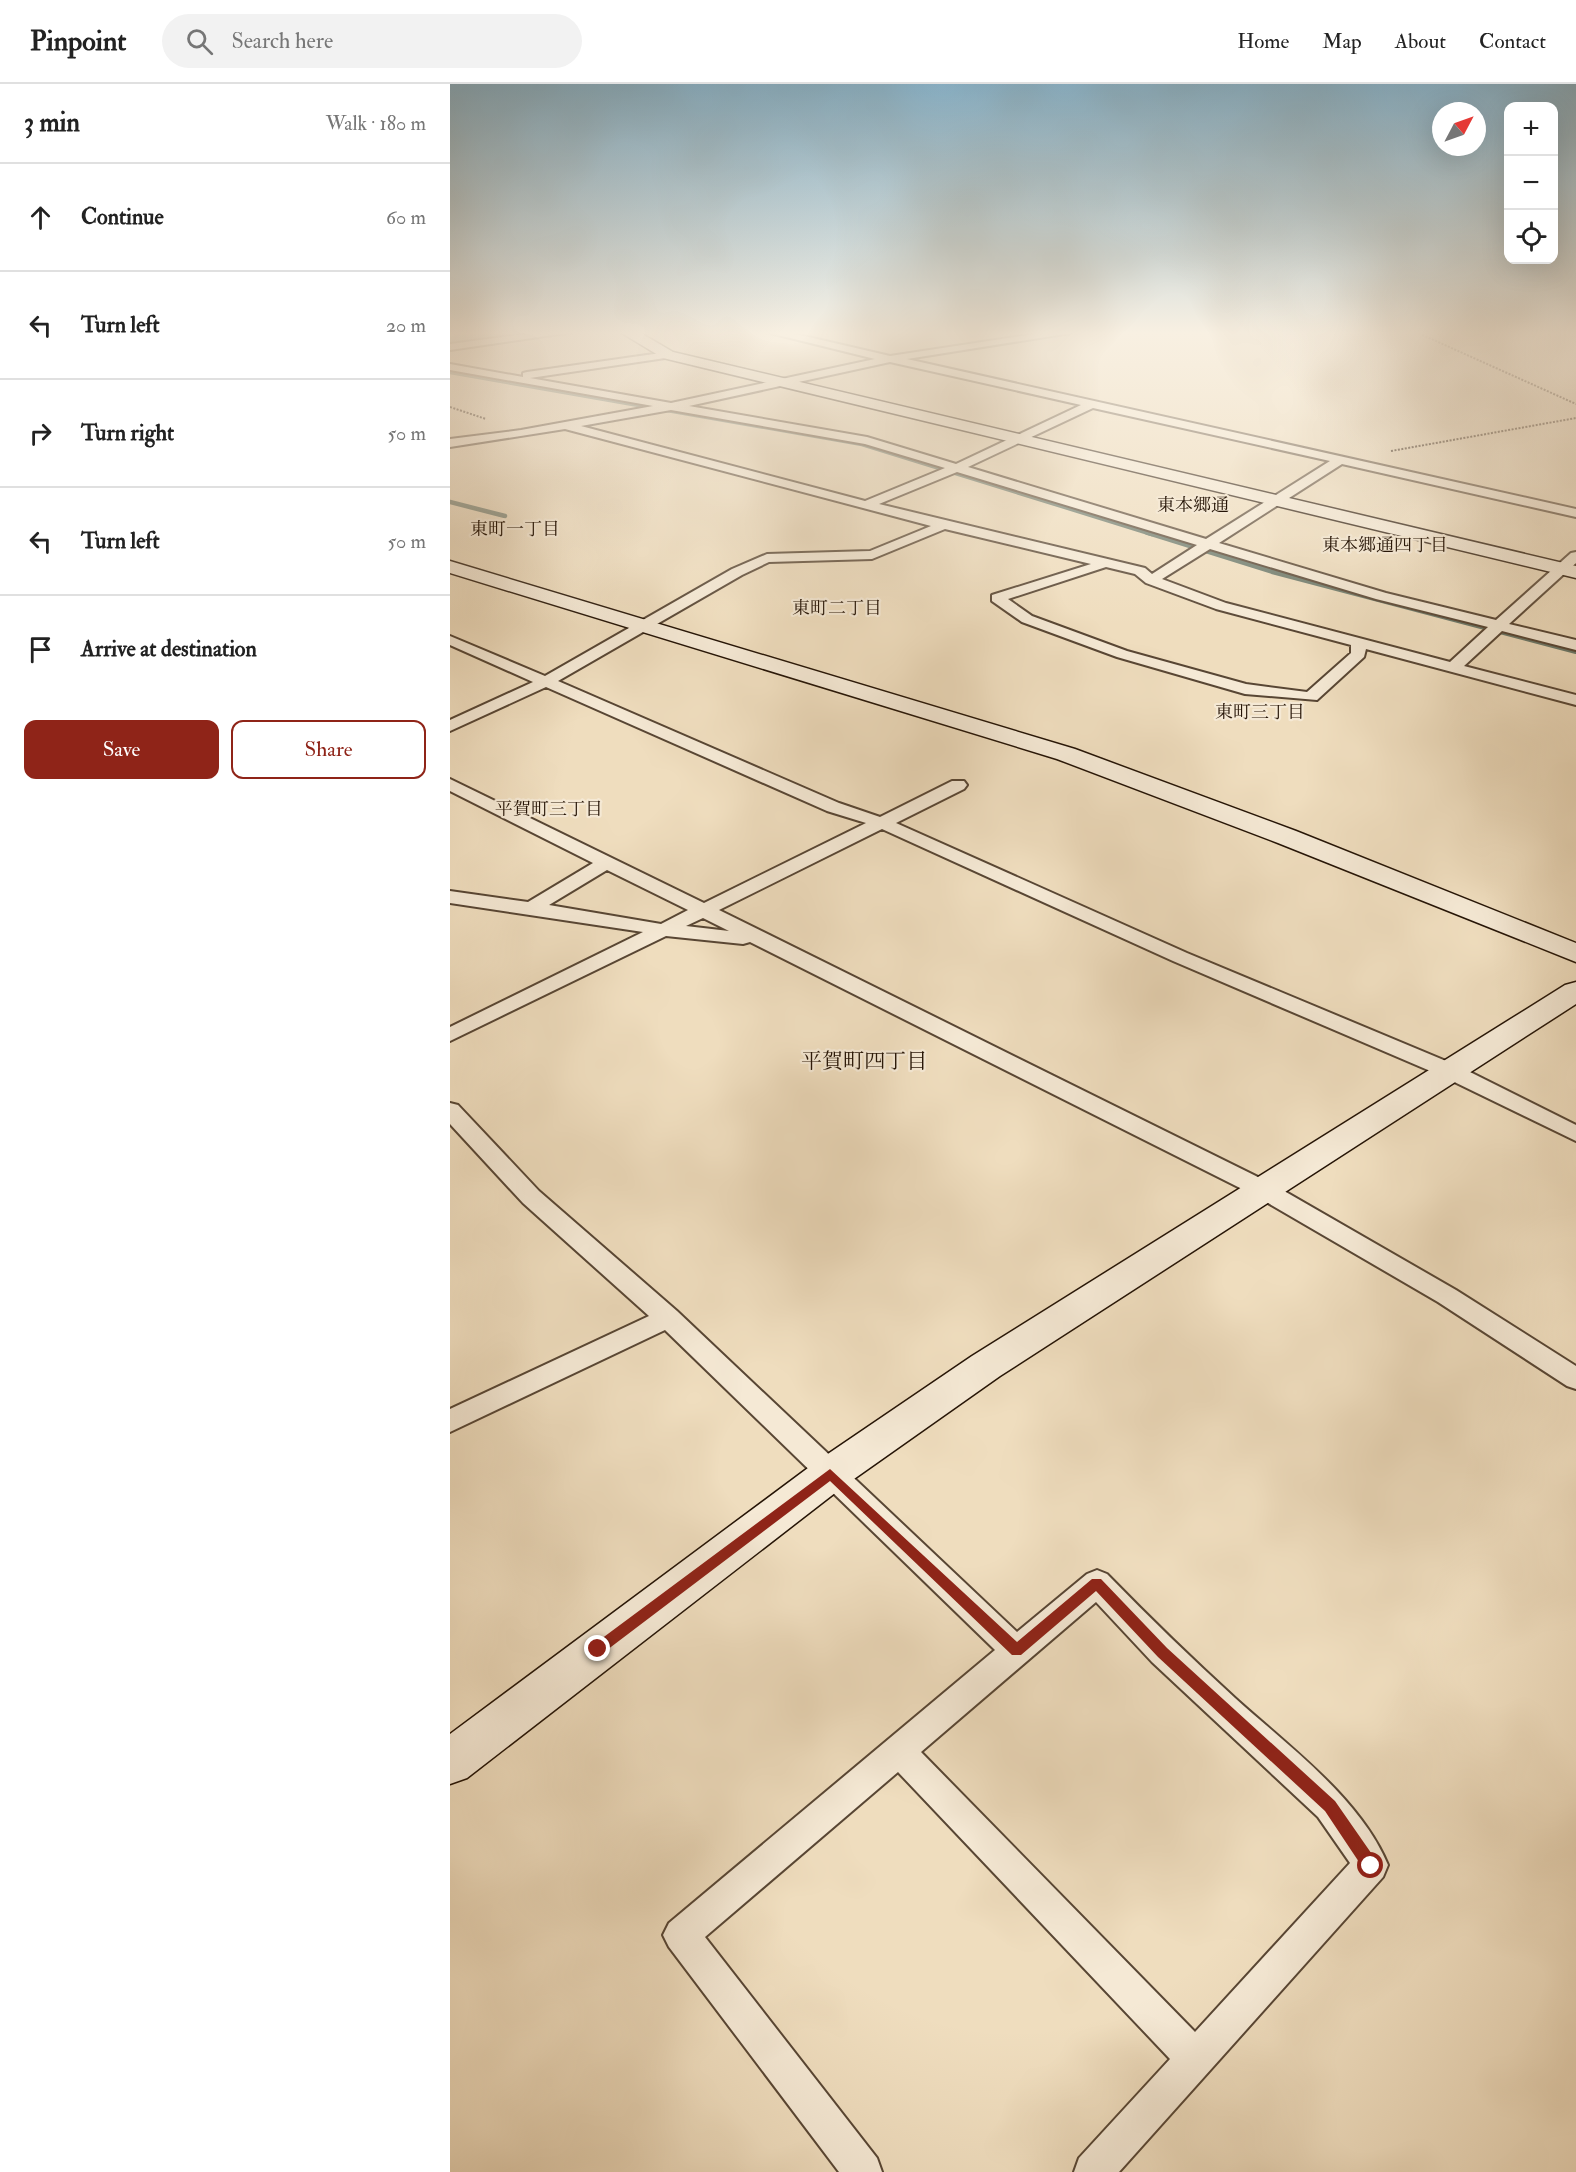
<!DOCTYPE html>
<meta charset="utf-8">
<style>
:root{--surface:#fff;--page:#f2f2f2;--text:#222;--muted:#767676;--line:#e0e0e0;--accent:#8f2418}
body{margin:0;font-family:"IM FELL Double Pica","Noto Serif JP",serif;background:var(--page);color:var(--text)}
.controls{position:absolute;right:18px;top:18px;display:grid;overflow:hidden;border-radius:12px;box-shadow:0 6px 24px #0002}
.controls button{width:54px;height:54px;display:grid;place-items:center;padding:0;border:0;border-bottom:2px solid var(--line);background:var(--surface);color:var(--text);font:30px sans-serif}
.compass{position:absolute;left:982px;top:18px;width:54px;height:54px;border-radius:50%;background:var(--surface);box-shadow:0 6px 24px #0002;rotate:49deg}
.stop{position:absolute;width:18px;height:18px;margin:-14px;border:4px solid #8f2418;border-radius:50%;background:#fff}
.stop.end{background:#8f2418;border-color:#fff;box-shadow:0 2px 6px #0008}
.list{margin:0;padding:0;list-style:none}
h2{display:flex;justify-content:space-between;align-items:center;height:78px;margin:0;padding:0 24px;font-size:26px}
h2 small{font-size:20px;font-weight:400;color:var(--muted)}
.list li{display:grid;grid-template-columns:39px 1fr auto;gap:18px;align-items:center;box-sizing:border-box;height:108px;padding:0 24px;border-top:2px solid var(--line)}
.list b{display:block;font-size:22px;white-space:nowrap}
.list em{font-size:20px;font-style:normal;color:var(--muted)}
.actions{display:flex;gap:12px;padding:18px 24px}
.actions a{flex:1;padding:14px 0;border:2px solid var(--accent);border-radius:12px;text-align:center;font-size:21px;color:var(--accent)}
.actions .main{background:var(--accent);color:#fff}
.icon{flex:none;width:33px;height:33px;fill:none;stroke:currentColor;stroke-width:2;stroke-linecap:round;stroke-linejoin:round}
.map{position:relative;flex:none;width:1126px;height:2088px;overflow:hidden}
header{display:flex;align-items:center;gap:36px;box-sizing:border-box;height:84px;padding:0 30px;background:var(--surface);border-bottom:2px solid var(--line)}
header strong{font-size:28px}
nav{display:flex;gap:33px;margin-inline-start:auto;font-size:21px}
.search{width:420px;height:54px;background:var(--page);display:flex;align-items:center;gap:15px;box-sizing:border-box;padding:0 21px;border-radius:33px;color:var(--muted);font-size:22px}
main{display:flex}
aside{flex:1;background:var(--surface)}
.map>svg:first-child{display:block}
</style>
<header>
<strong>Pinpoint</strong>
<div class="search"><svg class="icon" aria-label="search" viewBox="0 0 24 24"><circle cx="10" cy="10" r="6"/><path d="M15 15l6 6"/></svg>Search here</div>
<nav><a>Home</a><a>Map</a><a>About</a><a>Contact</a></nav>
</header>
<main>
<aside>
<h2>3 min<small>Walk · 180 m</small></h2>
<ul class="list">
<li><svg class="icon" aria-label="ahead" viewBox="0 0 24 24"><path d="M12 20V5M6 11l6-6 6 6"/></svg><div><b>Continue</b></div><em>60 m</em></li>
<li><svg class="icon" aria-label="left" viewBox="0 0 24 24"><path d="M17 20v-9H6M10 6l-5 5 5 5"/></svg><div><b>Turn left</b></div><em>20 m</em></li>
<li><svg class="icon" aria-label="right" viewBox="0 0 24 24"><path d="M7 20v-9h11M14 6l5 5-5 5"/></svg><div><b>Turn right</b></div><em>50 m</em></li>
<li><svg class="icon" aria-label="left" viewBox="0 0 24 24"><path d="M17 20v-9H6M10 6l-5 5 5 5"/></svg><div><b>Turn left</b></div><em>50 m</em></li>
<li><svg class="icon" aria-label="arrive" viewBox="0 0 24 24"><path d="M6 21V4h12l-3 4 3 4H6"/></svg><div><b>Arrive at destination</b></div></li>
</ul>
<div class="actions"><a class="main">Save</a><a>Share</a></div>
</aside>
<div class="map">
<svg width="1126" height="2088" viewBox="0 0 1126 2088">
<rect width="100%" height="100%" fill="#efddbe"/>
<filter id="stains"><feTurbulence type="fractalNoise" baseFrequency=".00333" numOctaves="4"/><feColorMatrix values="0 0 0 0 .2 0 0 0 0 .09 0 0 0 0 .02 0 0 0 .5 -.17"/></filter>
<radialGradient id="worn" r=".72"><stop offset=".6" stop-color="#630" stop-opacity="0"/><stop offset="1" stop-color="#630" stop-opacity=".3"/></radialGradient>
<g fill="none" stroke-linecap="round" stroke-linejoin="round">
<g stroke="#6b796b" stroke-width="4.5">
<path d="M0 288 412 360 702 450"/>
<path d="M0 418 55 432"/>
</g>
<path stroke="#6b796b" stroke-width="6" d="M697 448 822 487 1126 567"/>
<path fill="#9abcae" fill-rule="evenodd" d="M27 248H102L98 253 90 255 0 266V252Z"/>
<g stroke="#584634" stroke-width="4">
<g id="street">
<path d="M90 248H123L0 266V260Z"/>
<path d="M316 248H337L440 272 598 248H627L457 275 1126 425V433L892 380 769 459 936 509 1046 536 1121 469 1126 468V479L1059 540 1126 556V566L1052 547 1014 582 1126 611V621L916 565 914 573 867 616 795 610 667 573 572 538 542 517V511L641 480 495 445 422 475 319 478 292 491 108 597 389 719 430 733 502 697H514L517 701 514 705 446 739 737 869 1008 982 1126 1041V1057L992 992 723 877 432 745 269 826 822 1100 1006 1206 1126 1282V1305L1117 1302 988 1218 806 1112 300 858 293 860 216 852 0 957V943L193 848 0 819V807L78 818 143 779 0 707V695L254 819 416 739 377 727 96 603 0 647V636L83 598 0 561V552L95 592 282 485 317 470 420 467 481 442 115 345 0 363V355L71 346 203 322 0 286V280L73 293V289L77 288 218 268 222 269V273L80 294 221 319 425 275ZM440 278 631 321 506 380 417 353 239 322ZM643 324 880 377 756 455 518 383ZM221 326 415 360 495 384 415 417 131 342ZM507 388 747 461 702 490 695 484 429 420ZM760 465 926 515 1038 543 1000 578 776 519 712 495ZM656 483 685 490 696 499 766 525 901 561V569L857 608 796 600 677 567 582 532 558 515ZM157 786 238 826 211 840 99 821ZM253 834 279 847 236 842Z"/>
<path d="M0 1019 8 1021 89 1107 227 1227 567 1548 637 1490 647 1486 657 1490C699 1533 741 1574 785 1614 838 1662 910 1714 938 1781L933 1793 669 2088H624L629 2074 720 1975 448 1688 255 1853 427 2074 432 2088H389L219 1863 213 1851 219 1839 545 1566 215 1246 0 1348V1325L199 1232 73 1119 0 1040ZM646 1518 702 1578 868 1733 900 1779 745 1948 471 1668Z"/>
</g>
</g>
<g stroke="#251406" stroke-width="3">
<g id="secondary">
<path d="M170 248H189L223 268 1126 482V494L213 274Z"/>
<path d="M0 477 625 665 846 747 1126 859V878L828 759 607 675 0 489Z"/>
<path d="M1126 898V920L550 1292 394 1402 17 1694 0 1700V1650L366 1378 522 1272 1115 901Z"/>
</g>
</g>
<g stroke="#251406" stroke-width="2" stroke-dasharray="2 1.5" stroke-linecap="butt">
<path d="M966 248 1126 320"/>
<path d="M0 323 36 335"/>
<path d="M941 367 1126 334"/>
</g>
<use href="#street" fill="#f5e9d5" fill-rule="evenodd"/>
<use href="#secondary" fill="#f5e9d5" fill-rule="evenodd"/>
</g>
<linearGradient id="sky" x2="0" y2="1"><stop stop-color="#89b7d1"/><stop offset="0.46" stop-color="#f8f0e2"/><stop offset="1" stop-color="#f8f0e2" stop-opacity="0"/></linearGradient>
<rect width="1126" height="541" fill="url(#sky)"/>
<path fill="#8f2418" d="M380 1385 567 1558 642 1495H651L717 1564 885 1717 926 1776 928 1782 926 1787 921 1789 915 1787 875 1727 708 1573 646 1507 571 1571H562L380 1397 153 1569H143V1561Z"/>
<g text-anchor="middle" stroke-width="4.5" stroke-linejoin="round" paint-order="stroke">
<g font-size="18" fill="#251406" stroke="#f5e9d5">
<text x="743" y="427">東本郷通</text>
</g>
<g font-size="18" fill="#251406" stroke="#f5e9d5">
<text x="65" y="451">東町一丁目</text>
<text x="935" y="467">東本郷通四丁目</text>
<text x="387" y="530">東町二丁目</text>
<text x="810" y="634">東町三丁目</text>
<text x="99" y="731">平賀町三丁目</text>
</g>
<g font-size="21" fill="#251406" stroke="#f5e9d5">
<text x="414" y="984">平賀町四丁目</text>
</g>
</g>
<rect width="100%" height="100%" filter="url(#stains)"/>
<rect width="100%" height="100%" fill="url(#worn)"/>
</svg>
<div class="controls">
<button>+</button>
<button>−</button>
<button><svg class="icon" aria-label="locate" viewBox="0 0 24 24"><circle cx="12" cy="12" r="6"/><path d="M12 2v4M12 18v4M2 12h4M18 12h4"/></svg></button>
</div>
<svg class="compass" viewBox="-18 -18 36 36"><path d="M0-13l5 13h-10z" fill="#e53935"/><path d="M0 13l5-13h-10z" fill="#767676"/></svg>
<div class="stop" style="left:921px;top:1782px"></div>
<div class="stop end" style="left:148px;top:1565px"></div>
</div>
</main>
